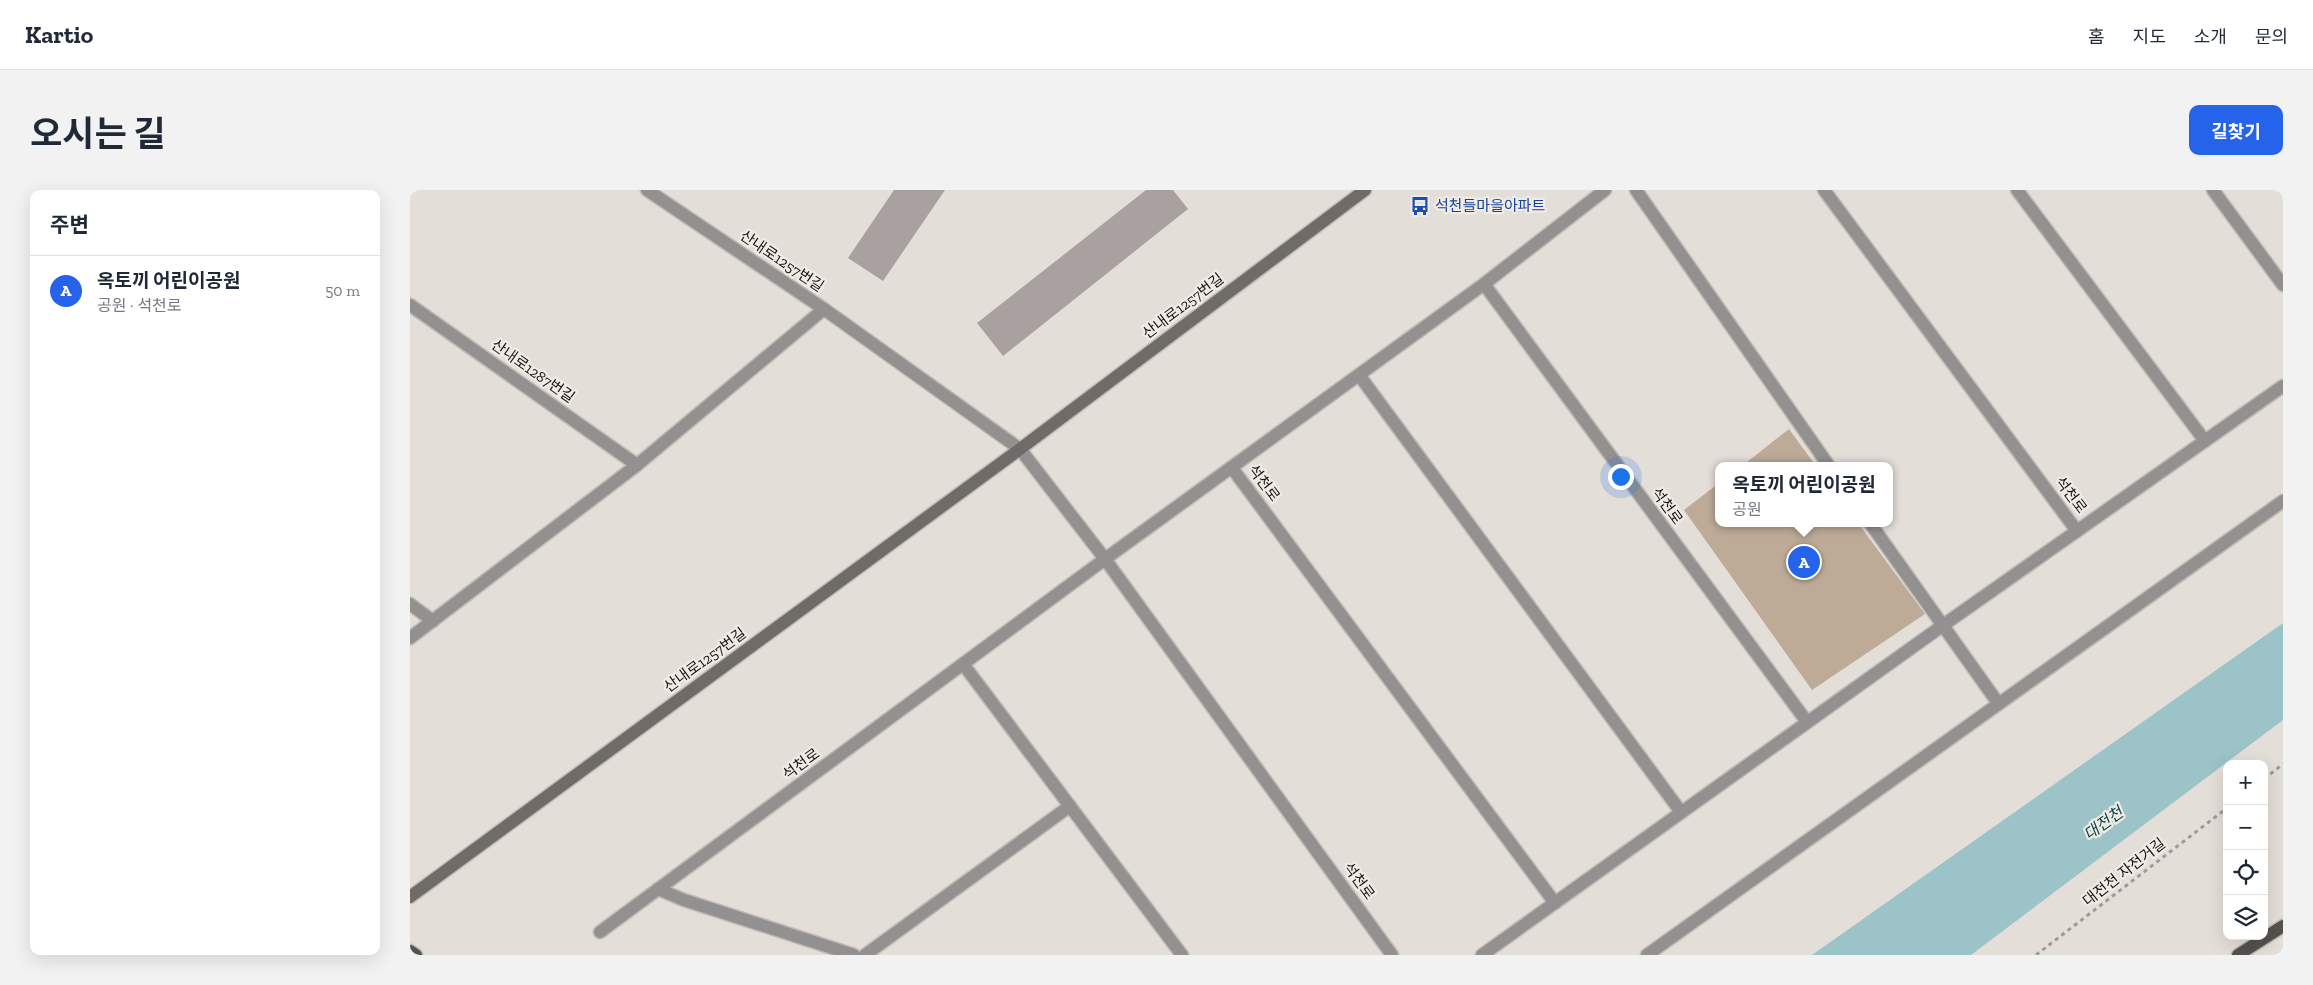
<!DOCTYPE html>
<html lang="ko">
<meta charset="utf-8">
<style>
:root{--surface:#fff;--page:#f2f2f3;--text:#1f2937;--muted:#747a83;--line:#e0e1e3;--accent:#2563eb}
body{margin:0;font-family:"Zilla Slab","Noto Sans KR",serif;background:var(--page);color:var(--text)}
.controls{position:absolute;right:15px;bottom:15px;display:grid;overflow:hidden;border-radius:10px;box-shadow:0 5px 20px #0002}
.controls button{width:45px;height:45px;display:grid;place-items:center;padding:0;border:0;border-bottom:1px solid var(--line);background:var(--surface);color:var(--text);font:25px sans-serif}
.you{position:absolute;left:1210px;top:286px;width:18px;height:18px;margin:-12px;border:4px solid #fff;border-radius:50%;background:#1a73e8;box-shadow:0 0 0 8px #1a73e833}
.badge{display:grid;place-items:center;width:32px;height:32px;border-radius:50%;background:var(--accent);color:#fff;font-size:16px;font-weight:700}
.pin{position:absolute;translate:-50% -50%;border:2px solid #fff;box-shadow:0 1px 5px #0006}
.popup{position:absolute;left:1305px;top:272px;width:178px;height:65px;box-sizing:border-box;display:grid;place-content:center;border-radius:10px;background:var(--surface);filter:drop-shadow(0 1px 4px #0005);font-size:16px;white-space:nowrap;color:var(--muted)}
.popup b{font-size:19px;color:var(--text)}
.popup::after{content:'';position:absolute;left:50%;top:100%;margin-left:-10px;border:10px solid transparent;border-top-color:var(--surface)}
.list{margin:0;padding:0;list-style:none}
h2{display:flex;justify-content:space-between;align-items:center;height:65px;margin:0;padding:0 20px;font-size:21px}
h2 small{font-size:16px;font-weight:400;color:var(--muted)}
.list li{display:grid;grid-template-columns:32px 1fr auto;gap:15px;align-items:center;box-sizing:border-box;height:70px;padding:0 20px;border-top:1px solid var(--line)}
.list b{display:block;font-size:19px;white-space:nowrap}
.list p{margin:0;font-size:16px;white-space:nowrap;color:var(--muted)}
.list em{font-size:16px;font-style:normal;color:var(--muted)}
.icon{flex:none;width:28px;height:28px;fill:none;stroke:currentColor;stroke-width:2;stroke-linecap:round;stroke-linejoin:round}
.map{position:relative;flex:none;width:1873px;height:765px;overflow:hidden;border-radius:10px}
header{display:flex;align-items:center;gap:30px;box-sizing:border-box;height:70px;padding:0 25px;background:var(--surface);border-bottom:1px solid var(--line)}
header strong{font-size:24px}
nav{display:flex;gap:28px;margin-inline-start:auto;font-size:18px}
.intro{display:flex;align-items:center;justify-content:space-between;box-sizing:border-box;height:120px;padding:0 30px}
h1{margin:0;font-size:35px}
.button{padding:12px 22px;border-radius:10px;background:var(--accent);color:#fff;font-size:18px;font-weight:700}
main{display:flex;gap:30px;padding:0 30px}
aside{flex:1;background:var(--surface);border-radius:10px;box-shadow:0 5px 20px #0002}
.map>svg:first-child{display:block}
</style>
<header>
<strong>Kartio</strong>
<nav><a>홈</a><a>지도</a><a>소개</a><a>문의</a></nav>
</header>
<div class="intro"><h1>오시는 길</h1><a class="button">길찾기</a></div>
<main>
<aside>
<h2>주변<small></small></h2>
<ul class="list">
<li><span class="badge">A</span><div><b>옥토끼 어린이공원</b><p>공원 · 석천로</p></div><em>50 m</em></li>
</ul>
</aside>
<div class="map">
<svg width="1873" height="765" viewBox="0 0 1873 765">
<rect width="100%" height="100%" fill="#e4ded9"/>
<g fill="#bdab98">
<path d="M1379 239 1406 276H1332Z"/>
<path d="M1309 293V333H1448L1515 424 1402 500 1274 320Z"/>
</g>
<path fill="#9cc3c7" d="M1873 433V530L1561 765H1402Z"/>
<g fill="#a9a1a0">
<path d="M484 0H535L473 91 438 68Z"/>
<path d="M736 0H763L778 19 593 166 567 133Z"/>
</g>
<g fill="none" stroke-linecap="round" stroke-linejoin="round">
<g stroke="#bfbab6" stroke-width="15">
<g id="minor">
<path d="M237 0 414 119 610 259 695 369 982 765"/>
<path d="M1226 0 1419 276"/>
<path d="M1414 0 1667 341"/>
<path d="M1607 0 1795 251"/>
<path d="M1803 0 1873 95"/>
<path d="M1074 94 1397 532"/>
<path d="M0 115 227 275"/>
<path d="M949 185 1271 622"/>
<path d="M822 278 1145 713"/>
<path d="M1460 333 1588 513"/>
<path d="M0 414 23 431"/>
<path d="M0 448 227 275 414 119"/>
<path d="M553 474 772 765"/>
<path d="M248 699 274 710 444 765"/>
<path d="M190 742 695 369 1074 94 1195 0"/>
<path d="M455 765 660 616"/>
<path d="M1072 765 1532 436 1873 196"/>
<path d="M1237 765 1873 311"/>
</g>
</g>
<g stroke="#bfbab6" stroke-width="15">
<path id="secondary" d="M0 707 610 259 955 0"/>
</g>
<g stroke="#bfbab6" stroke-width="15">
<g id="primary">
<path d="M0 761 6 765"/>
<path d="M1828 765 1873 736"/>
</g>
</g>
<g stroke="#9f9b97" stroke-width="3" stroke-dasharray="4 4" stroke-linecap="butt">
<path d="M1854 589 1873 574"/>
<path d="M1626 765 1817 618"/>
</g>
<use href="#minor" stroke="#93918f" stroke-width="12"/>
<use href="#secondary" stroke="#6f6b68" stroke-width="12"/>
<use href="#primary" stroke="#55514d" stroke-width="12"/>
</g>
<defs>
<g id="bus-bare" transform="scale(1.5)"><path d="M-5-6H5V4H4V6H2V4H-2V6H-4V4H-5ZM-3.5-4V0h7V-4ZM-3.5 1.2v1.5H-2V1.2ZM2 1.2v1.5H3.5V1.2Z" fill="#1a4fb4" stroke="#f1ebe6" stroke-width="2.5" paint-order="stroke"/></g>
</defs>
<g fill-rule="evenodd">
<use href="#bus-bare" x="1010" y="16"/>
</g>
<g text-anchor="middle" stroke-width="4.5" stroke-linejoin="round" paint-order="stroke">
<g font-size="15" fill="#164399" stroke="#f1ebe6" text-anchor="start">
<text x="1025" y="21">석천들마을아파트</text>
</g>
<g font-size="15" fill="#181614" stroke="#f1ebe6">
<text transform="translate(372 71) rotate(34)" y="5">산내로1257번길</text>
<text transform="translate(773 116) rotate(-37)" y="5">산내로1257번길</text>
<text transform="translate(123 181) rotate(35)" y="5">산내로1287번길</text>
<text transform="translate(854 293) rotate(53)" y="5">석천로</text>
<text transform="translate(1661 305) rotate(53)" y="5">석천로</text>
<text transform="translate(1257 316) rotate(54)" y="5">석천로</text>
<text transform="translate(295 470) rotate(-36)" y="5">산내로1257번길</text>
<text transform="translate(391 574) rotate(-36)" y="5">석천로</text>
<text transform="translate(1714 682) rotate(-38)" y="5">대전천 자전거길</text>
<text transform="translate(949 691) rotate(54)" y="5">석천로</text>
</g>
<g font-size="16" font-style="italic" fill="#074549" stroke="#f1ebe6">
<text transform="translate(1693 633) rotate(-36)" y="6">대전천</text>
</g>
</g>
</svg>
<div class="controls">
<button>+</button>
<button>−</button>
<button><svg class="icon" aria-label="locate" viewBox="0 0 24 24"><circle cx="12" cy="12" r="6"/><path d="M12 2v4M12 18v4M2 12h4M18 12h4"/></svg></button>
<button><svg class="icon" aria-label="layers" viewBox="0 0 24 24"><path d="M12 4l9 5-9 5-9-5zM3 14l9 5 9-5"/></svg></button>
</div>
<div class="you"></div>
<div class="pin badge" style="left:1394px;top:372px">A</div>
<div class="popup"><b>옥토끼 어린이공원</b>공원</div>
</div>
</main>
